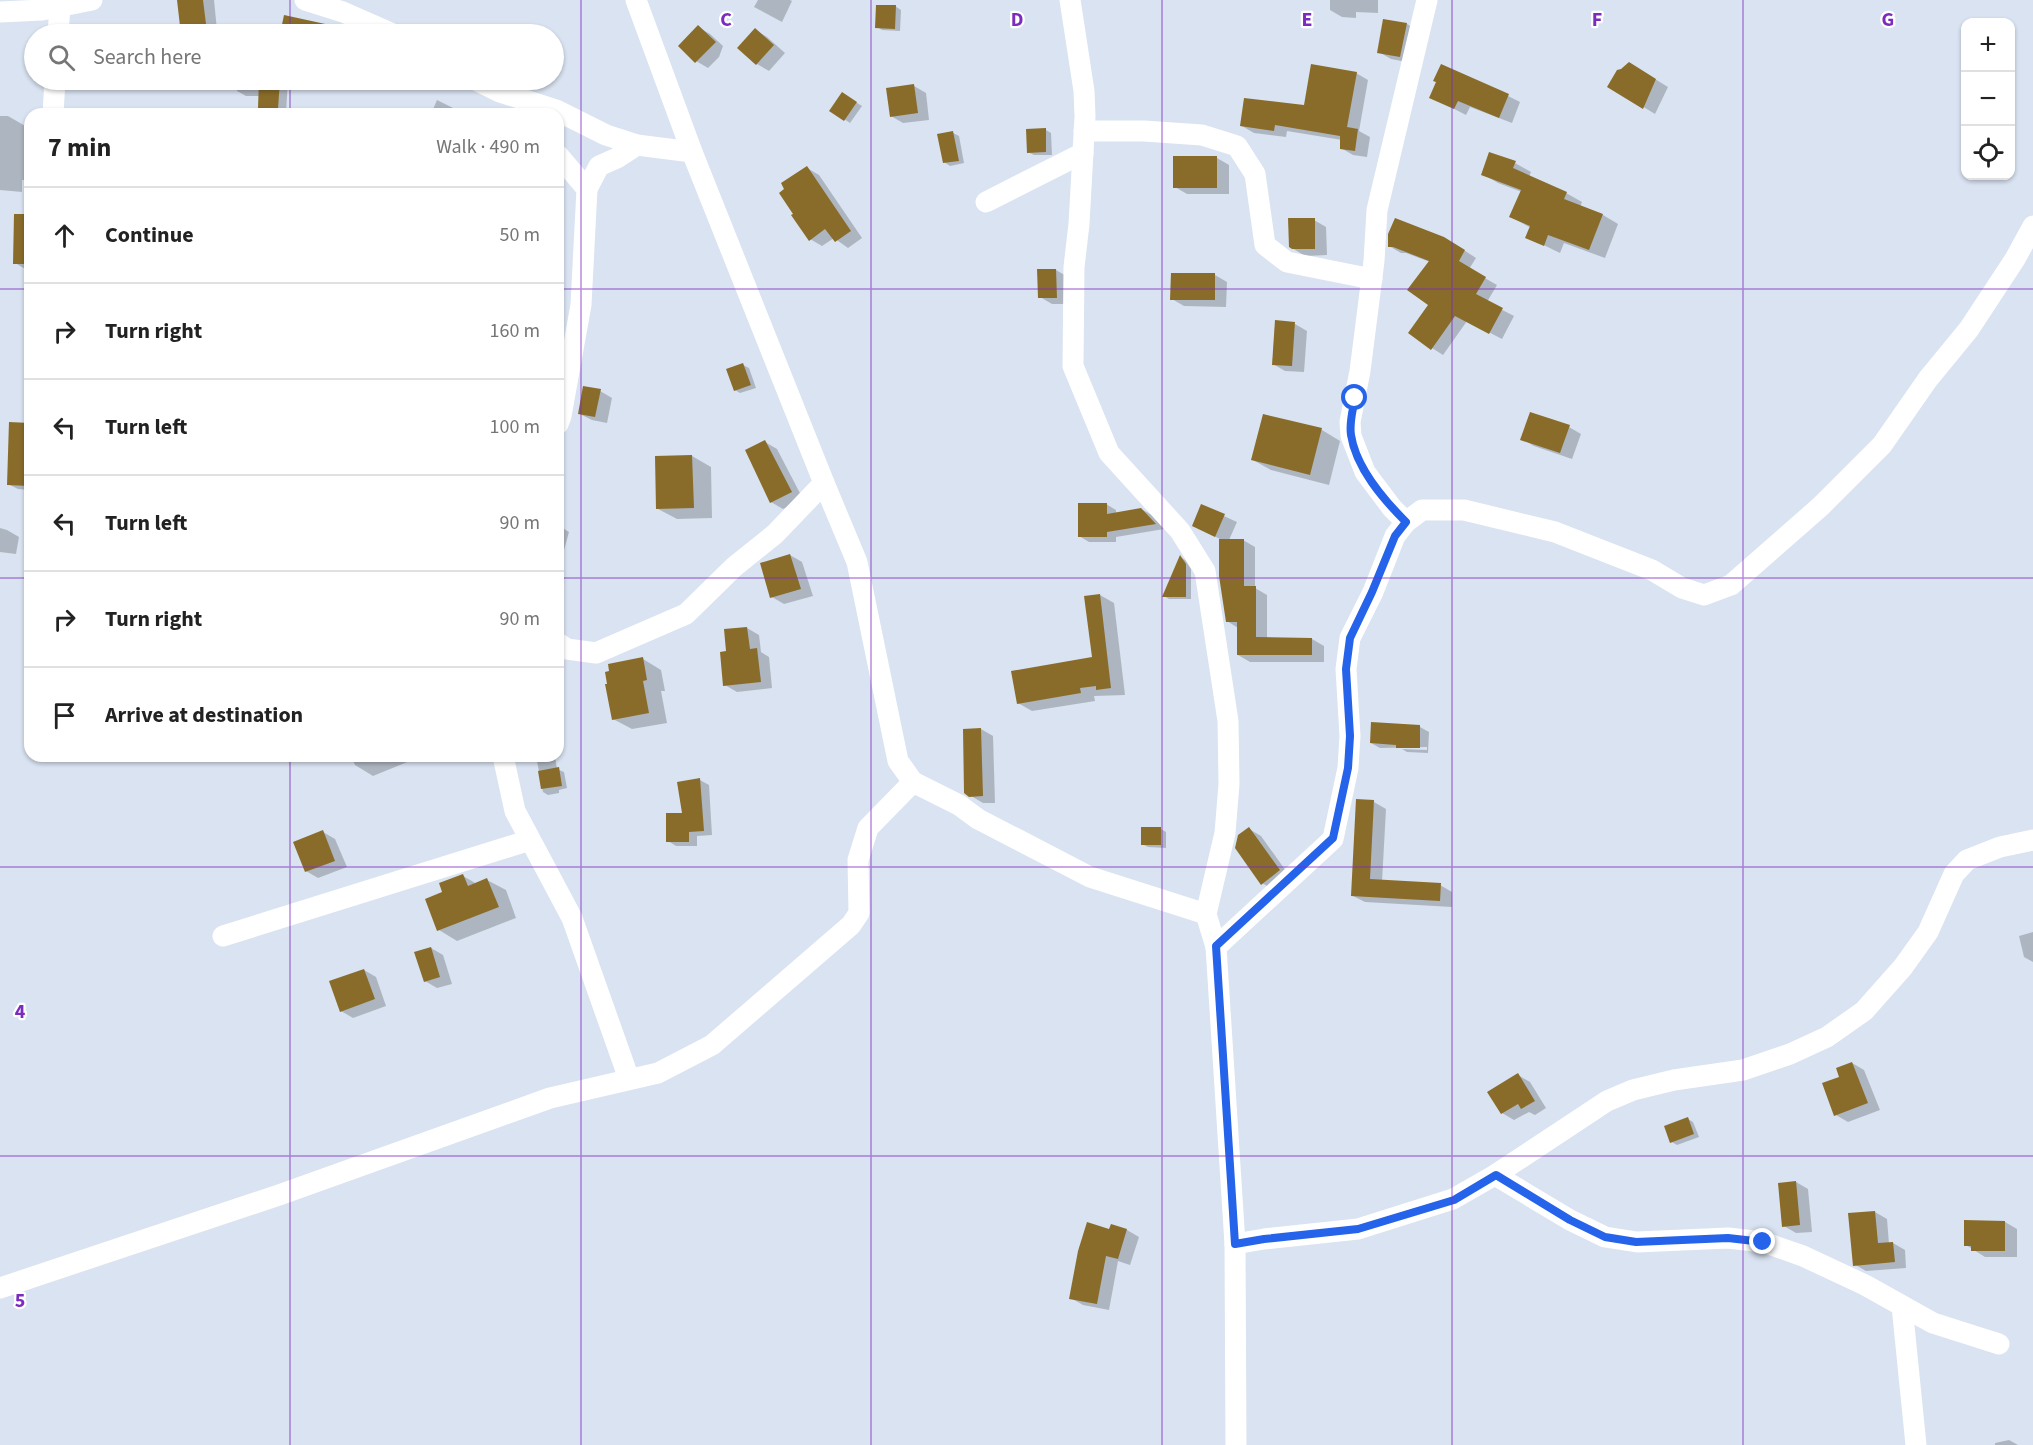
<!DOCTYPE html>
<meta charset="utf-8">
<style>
:root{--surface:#fff;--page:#f2f2f2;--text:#222;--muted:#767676;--line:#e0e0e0}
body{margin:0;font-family:"Source Sans 3",sans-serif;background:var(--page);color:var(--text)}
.controls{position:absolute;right:18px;top:18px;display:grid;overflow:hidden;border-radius:12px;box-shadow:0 2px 4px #0004}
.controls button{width:54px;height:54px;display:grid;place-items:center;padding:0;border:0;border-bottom:2px solid var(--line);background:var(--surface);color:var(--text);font:30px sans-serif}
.stop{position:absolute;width:18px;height:18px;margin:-14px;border:4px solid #2563eb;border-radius:50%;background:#fff}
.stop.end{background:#2563eb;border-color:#fff;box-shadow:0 2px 6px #0008}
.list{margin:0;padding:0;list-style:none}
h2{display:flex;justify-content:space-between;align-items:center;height:78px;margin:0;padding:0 24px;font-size:26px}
h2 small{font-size:20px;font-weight:400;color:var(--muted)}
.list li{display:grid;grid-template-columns:39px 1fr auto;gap:18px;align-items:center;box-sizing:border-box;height:96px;padding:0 24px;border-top:2px solid var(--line)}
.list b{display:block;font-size:22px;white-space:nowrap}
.list em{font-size:20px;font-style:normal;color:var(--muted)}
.icon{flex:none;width:33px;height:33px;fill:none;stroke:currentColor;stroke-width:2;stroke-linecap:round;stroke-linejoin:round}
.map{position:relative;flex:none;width:2033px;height:1445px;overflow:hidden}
.search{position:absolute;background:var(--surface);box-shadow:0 2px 4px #0004;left:24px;top:24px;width:540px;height:66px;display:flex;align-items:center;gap:15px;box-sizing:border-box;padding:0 21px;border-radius:33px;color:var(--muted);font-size:22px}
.panel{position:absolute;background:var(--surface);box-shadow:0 2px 4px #0004;left:24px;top:108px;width:540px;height:654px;border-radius:18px}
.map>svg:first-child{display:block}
</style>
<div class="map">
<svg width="2033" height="1445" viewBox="0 0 2033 1445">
<rect width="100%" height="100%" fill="#d9e3f1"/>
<g fill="#0003">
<path d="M179 0H214L217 30 194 32 182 25Z"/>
<path d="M758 0H790L792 1 782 22 754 7Z"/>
<path d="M1330 0H1378V13L1356 12V18L1342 17 1330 10Z"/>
<path d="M895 6 901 10 900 31 882 30 877 27Z"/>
<path d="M285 17 338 33V34H282Z"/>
<path d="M1384 20 1407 24 1419 31 1412 63 1391 59 1379 52Z"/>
<path d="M698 27 710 34 723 46 719 57 708 68 696 61Z"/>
<path d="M755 30 767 37 785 53 769 71 757 64 739 48Z"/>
<path d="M1642 71 1668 87 1655 114 1609 86Z"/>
<path d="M1356 73 1368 80 1359 131 1370 137 1367 157 1353 155 1341 148 1342 140 1287 131 1286 137 1254 133 1242 126 1305 107Z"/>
<path d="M238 80H288L286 113 259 114 260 96H246L237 91Z"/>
<path d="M298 80H337L336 87Z"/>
<path d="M914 86 926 93 929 120 903 123 891 116Z"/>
<path d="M843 94 862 106 850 123 831 110Z"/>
<path d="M1508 96 1520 102 1512 123 1470 107 1466 115 1431 97Z"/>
<path d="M437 100 465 114H431Z"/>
<path d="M0 116H8L27 127 26 180H22V192L0 190Z"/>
<path d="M1046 130 1051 133 1052 155H1034L1028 152Z"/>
<path d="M953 133 959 136 964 163 950 166 944 162Z"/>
<path d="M1217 158 1229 165V194H1187L1175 187Z"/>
<path d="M1515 163 1531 172 1529 177 1566 193 1582 202 1580 207 1603 215 1618 224 1605 258 1564 243 1560 253 1527 237 1531 228 1511 217 1522 192 1498 183 1483 174Z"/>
<path d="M807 168 819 175 862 238 848 248 834 238 822 246 810 239Z"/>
<path d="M30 215V270H27L15 263Z"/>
<path d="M1314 220 1326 227 1327 255 1305 256 1292 248Z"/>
<path d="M1456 245 1476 258 1469 269 1497 285 1487 302 1514 316 1502 339 1467 321 1443 355 1432 348 1430 262 1406 253H1401L1389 246Z"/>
<path d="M1056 270 1068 277V304H1052L1040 297Z"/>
<path d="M1215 275 1227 282 1226 307 1184 306 1172 299Z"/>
<path d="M1295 324 1307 331 1304 372 1285 371 1273 364Z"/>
<path d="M743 365 749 368 756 388 740 393 735 390Z"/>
<path d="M600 391 612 398 607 423 592 420 580 414Z"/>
<path d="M1264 416 1322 430 1340 441 1329 485 1271 470 1253 460Z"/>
<path d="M30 424V490L18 489 8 484Z"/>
<path d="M1569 427 1581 434 1572 459 1534 446 1522 439Z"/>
<path d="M765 442 777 449 803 499 783 509 771 502Z"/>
<path d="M692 456 711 467 712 518 677 519 658 509Z"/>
<path d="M1106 504 1116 510V513L1141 509 1152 515 1164 529 1116 537V542H1089L1079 536Z"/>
<path d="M1202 506 1237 522 1229 540H1243L1255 547V588L1267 595V639H1312L1324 646V662H1250L1238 655V628L1227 621 1220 539 1206 532Z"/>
<path d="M558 525 569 532 558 572 563 575 558 589Z"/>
<path d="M0 528 7 530 19 537 16 554 0 552Z"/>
<path d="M790 555 802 562 813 596 784 604 772 597Z"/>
<path d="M1180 557 1185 560 1191 569V599H1169L1164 596Z"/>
<path d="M1100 595 1114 603 1125 695 1094 696 1095 701 1032 711 1018 703 1093 659Z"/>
<path d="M747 628 759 635 761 652 769 657 772 688 737 692 725 685 728 653Z"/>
<path d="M643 659 661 670 665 691H661L667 723 632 729 613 719Z"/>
<path d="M1420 727 1429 732 1428 753 1407 752 1402 749 1427 750V747L1380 748 1371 743Z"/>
<path d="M981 729 993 736 995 803H983L966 793Z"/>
<path d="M180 756H208V759L186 760Z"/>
<path d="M351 756H422L373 776 355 765Z"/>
<path d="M536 756H555L557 769 564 772 567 788 559 790V793L548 795 543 792Z"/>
<path d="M700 780 709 785 712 835 697 836V846H676L668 841 684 815 678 784Z"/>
<path d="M1374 802 1386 809 1382 882 1440 885 1452 892V907L1365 902 1353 896Z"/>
<path d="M1161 829 1166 832V848L1148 847 1142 844Z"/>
<path d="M1249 829 1261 836 1291 878 1274 890 1262 883Z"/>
<path d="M323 832 335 839 347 867 318 878 306 871Z"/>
<path d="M463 876 477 884 487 880 506 890 516 918 457 941 439 930 444 893Z"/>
<path d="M2033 932V962L2024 957 2019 936Z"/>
<path d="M431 948 443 955 452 984 437 988 425 981Z"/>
<path d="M364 970 376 977 386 1006 353 1018 341 1011Z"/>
<path d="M1852 1063 1864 1070 1880 1110 1848 1122 1836 1115 1841 1077Z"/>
<path d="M1518 1075 1530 1082 1546 1108 1535 1115 1529 1112 1514 1120 1502 1113Z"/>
<path d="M1688 1119 1693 1122 1699 1137 1677 1145 1672 1142Z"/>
<path d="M1796 1182 1808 1189 1812 1232 1796 1233 1784 1226Z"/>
<path d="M1875 1212 1887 1219 1889 1244 1893 1243 1905 1250 1906 1268 1866 1271 1854 1264Z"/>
<path d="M2005 1222 2017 1229V1257H1985L1966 1245Z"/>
<path d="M1112 1226 1127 1230 1139 1237 1130 1265 1118 1261 1109 1310 1083 1305 1071 1298Z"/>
<path d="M2009 1440 2018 1445H1995V1443Z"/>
</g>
<g fill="#896c2a">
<path d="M177 0H203L206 24 180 26Z"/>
<path d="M876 5H896L895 29 875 28Z"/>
<path d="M284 15 339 27 338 34H280Z"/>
<path d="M1383 19 1407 23 1400 57 1377 53Z"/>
<path d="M698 25 716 42 695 63 678 46Z"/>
<path d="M755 28 774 45 756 65 737 48Z"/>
<path d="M1629 62 1656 79 1643 109 1607 87 1617 70 1621 69Z"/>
<path d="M1311 64 1357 72 1347 127 1358 129 1355 151 1340 149V136L1275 125 1274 131 1240 126 1244 98 1304 105Z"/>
<path d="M1441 64 1509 94 1499 118 1458 101 1454 109 1429 98 1436 82 1433 81Z"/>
<path d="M259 80H280L278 109 258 108Z"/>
<path d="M914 84 918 113 890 117 886 88Z"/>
<path d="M842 92 857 102 844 121 829 111Z"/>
<path d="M1046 128V152L1027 153 1026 129Z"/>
<path d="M953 131 959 161 943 163 937 134Z"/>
<path d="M1489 152 1516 161 1513 168 1567 192 1564 199 1603 214 1589 250 1548 235 1544 246 1525 238 1530 226 1509 217 1521 190 1481 175Z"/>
<rect x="1173" y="156" width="44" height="32"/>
<path d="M807 166 851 231 835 242 825 229 809 241 791 215 793 214 779 193 784 189 781 183Z"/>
<path d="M14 214H30V264H13Z"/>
<path d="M1288 218H1315V249H1292L1289 247Z"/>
<path d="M1395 218 1444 237 1465 250 1459 261 1486 277 1476 294 1503 308 1489 334 1455 316 1431 350 1408 333 1428 305 1407 290 1429 261 1393 247H1388V234Z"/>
<path d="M1037 269H1056L1057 298H1038Z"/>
<path d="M1171 273H1215V300H1170Z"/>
<path d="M1275 320 1295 322 1292 366 1272 365Z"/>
<path d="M743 363 751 385 734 391 726 369Z"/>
<path d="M583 386 601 389 595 417 578 414Z"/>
<path d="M1530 412 1570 425 1560 453 1520 440Z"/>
<path d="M1263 414 1322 428 1310 475 1251 460Z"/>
<path d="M9 422 30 423V486L7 485Z"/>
<path d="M765 440 792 492 770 503 745 450Z"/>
<path d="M692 455 694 508 656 509 655 456Z"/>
<path d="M1078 503H1107V514L1141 508 1156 524 1107 532V537H1078Z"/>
<path d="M1201 504 1225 514 1215 537 1192 526Z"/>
<path d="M1219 539H1244V586H1256V637L1312 638V655H1237V622H1226L1219 576Z"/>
<path d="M790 554 801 589 770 598 760 563Z"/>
<path d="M1180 555 1186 564V597H1162Z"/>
<path d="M1100 594 1111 688 1096 690V686L1080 688 1081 693 1017 704 1011 671 1092 657 1084 596Z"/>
<path d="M747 627 750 649 757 648 761 682 723 686 720 652 726 651 724 629Z"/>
<path d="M643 657 647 680 643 681 649 713 612 720 605 684H607L605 672 609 671 608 664Z"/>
<path d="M1371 722 1420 725V748H1396V745L1370 743Z"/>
<path d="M981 728 983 796 969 797 964 793 963 729Z"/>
<path d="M559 767 562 786 541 789 538 771Z"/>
<path d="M700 778 704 831 689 832V842H666V813H682L677 782Z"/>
<path d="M1356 799 1374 800 1370 879 1441 883 1440 901 1351 896Z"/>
<rect x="1141" y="827" width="20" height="18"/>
<path d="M1249 827 1280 870 1261 885 1235 848 1238 835Z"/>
<path d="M323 830 335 861 305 872 293 842Z"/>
<path d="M463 874 468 886 487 878 499 907 437 931 425 899 442 892 439 883Z"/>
<path d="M431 947 440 977 424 982 414 952Z"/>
<path d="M364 969 375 999 340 1012 329 981Z"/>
<path d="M1852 1062 1868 1103 1834 1116 1822 1083 1839 1077 1836 1068Z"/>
<path d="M1518 1073 1535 1101 1521 1109 1518 1104 1501 1114 1487 1092Z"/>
<path d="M1688 1117 1694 1134 1670 1143 1664 1126Z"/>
<path d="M1796 1181 1800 1225 1782 1227 1778 1183Z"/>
<path d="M1875 1211 1878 1243 1893 1242 1895 1262 1853 1266 1848 1213Z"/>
<path d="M1964 1220 2005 1221V1251H1971V1246H1964Z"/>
<path d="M1087 1222 1109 1229 1111 1224 1127 1229 1118 1259 1106 1256 1097 1304 1069 1299 1078 1251Z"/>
</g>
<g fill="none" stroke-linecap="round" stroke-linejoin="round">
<g stroke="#fff" stroke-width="21">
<path d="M305 0 343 12 393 34"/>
<path d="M636 0 692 152 824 483 857 562 898 761 913 782 959 805 978 819 1090 877 1206 914"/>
<path d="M1070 0 1084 91 1085 116 1079 224 1074 267 1073 366 1109 453 1180 531 1205 571 1228 721 1229 784 1225 833 1206 914 1216 947"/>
<path d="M0 12 42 10 92 0"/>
<path d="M58 34 60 6"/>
<path d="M476 80 500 92 556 110 606 135 637 145 692 152"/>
<path d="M53 114 55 80"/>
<path d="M1084 131H1144L1202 135 1237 146 1255 174 1265 245 1287 262 1372 279"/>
<path d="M558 155 587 189 581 305 561 416 558 424"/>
<path d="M587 189 599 166 617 158 637 145"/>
<path d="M986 202 1083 153"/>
<path d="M1406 522 1392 508 1365 472 1351 436 1350 422 1360 371 1374 261 1377 210 1427 0"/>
<path d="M558 643 567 649 596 653 686 614 734 567 775 534 824 483"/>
<path d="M503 756 515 811 572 918 629 1079"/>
<path d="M223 936 530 840"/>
<path d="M1495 1175 1570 1220 1605 1237 1637 1242 1728 1238 1763 1242 1803 1256 1865 1285 1933 1323 1999 1344"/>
<path d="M1235 1244 1264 1239 1358 1229 1453 1199 1495 1175 1607 1101 1633 1090 1674 1080 1743 1070 1790 1054 1827 1037 1864 1011 1903 967 1928 932 1954 874 1967 860 2000 847 2033 840"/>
<path d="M0 1288 279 1195 550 1098 658 1073 712 1045 851 925 859 913 858 860 868 828 913 782"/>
<path d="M1902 1306 1916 1445"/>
<path d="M1236 1445 1235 1244 1216 947 1333 839 1348 768 1350 736 1346 669 1350 638 1373 592 1395 536 1406 522 1422 510H1464L1555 532 1652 570 1682 588 1704 595 1731 585 1821 506 1882 445 1928 379 1969 329 2015 259 2033 226"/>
</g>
</g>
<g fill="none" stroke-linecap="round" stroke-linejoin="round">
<path stroke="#2563eb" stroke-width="8" d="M1355 398C1353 410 1349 422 1351 435 1356 468 1383 499 1406 522L1395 536 1372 592 1350 638 1346 669 1350 736 1348 768 1333 838 1216 946 1235 1244 1264 1239 1358 1229 1454 1200 1496 1175 1570 1220 1605 1237 1636 1242 1728 1238 1763 1242"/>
</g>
<path fill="none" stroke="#7b2cbf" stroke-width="1.5" stroke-opacity="0.55" d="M290 0V34M581 0V1445M871 0V1445M1162 0V1445M1452 0V1445M1743 0V1445M290 80V114M0 289H30M558 289H2033M0 578H30M558 578H2033M290 756V1445M0 867H2033M0 1156H2033"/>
<g font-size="20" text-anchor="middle" font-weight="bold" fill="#7b2cbf" stroke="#fff" stroke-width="4.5" stroke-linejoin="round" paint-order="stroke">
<text x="726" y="26">C</text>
<text x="1017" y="26">D</text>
<text x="1307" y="26">E</text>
<text x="1597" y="26">F</text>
<text x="1888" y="26">G</text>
<text x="20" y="1018">4</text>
<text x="20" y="1307">5</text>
</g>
</svg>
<div class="controls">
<button>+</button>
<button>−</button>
<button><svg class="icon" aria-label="locate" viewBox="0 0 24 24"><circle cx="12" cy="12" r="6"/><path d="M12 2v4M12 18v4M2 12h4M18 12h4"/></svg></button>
</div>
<div class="stop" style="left:1355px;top:398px"></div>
<div class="stop end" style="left:1763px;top:1242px"></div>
<div class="search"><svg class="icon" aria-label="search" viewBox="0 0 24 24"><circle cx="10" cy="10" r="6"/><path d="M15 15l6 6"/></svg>Search here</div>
<section class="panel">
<h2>7 min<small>Walk · 490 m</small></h2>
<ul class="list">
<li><svg class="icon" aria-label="ahead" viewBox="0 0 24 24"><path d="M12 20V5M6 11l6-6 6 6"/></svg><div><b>Continue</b></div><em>50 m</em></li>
<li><svg class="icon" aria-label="right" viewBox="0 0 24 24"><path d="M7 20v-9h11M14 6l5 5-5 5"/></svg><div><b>Turn right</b></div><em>160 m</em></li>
<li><svg class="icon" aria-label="left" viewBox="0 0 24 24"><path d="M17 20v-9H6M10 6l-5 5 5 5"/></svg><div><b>Turn left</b></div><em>100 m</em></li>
<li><svg class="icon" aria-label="left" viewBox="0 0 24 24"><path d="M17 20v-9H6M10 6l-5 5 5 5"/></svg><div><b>Turn left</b></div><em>90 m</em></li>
<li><svg class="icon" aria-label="right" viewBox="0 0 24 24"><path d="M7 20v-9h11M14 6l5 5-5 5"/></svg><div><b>Turn right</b></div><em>90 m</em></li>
<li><svg class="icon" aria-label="arrive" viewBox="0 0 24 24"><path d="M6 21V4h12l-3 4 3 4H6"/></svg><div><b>Arrive at destination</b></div></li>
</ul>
</section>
</div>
